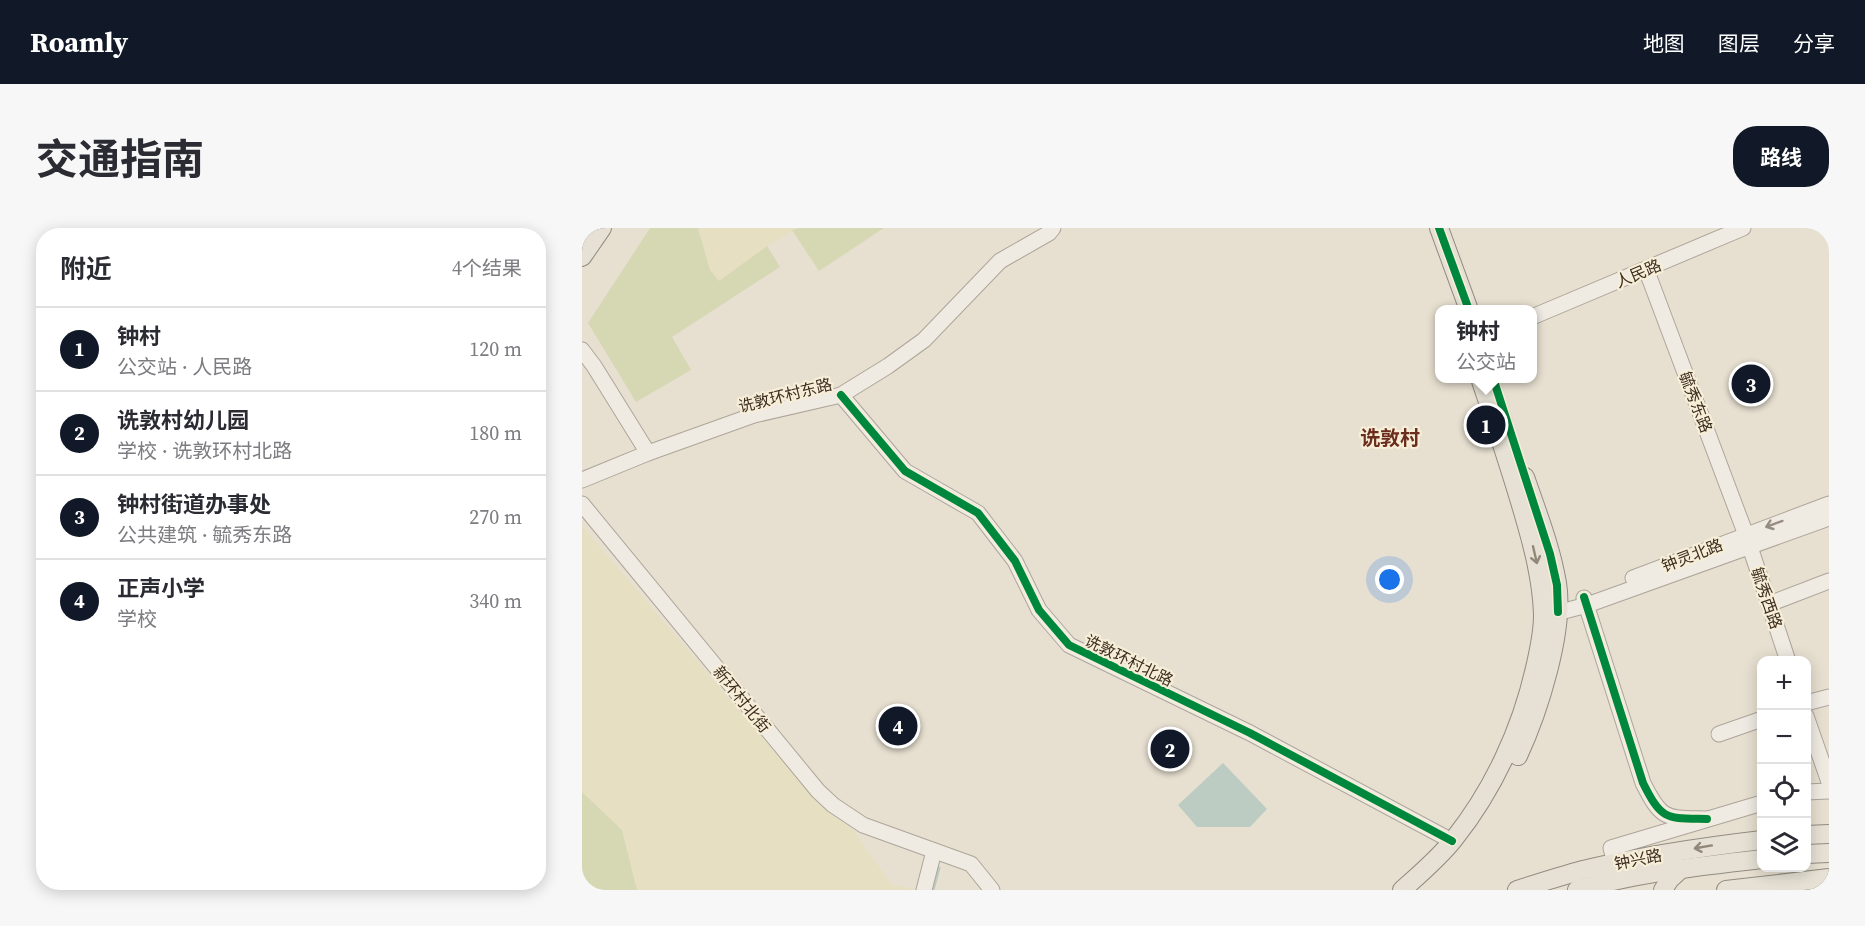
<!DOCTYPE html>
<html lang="zh">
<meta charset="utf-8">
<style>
:root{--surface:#fff;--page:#f7f7f7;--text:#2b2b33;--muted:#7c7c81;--line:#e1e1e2;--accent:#111827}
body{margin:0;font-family:"Source Serif 4","Noto Sans SC",serif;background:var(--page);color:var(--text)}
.controls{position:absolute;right:18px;bottom:18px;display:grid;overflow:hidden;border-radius:12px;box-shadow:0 3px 15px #0003}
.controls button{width:54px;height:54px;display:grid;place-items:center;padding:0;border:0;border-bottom:2px solid var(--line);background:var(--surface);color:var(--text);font:30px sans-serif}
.you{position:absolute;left:808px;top:352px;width:21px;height:21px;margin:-15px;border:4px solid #fff;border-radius:50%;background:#1a73e8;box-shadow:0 0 0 9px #1a73e833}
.badge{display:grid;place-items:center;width:39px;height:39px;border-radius:50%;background:var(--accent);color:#fff;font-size:20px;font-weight:700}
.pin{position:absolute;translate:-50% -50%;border:3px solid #fff;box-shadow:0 2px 6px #0006}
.popup{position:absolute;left:853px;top:77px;width:102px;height:78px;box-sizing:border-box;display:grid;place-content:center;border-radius:12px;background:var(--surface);filter:drop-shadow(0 2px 4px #0005);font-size:20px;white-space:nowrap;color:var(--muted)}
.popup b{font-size:22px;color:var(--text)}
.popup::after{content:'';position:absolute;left:50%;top:100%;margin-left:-12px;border:12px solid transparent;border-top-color:var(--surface)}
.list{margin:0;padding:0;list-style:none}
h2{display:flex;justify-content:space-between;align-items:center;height:78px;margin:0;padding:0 24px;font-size:26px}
h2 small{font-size:20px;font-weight:400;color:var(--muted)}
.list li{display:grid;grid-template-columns:39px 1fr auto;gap:18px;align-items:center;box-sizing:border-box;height:84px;padding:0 24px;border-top:2px solid var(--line)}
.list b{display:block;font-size:22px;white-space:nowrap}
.list p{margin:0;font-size:20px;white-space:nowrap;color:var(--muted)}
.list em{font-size:20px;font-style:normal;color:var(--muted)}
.icon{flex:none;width:33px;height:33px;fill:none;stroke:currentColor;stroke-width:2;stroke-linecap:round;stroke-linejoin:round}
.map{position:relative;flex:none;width:1247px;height:662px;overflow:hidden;border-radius:24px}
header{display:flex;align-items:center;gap:36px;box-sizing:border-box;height:84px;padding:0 30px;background:var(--accent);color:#fff}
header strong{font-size:28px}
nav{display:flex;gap:33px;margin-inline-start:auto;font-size:21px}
.intro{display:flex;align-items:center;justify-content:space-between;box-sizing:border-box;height:144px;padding:0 36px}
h1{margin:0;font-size:42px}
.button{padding:15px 27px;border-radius:24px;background:var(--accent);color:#fff;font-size:21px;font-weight:700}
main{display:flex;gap:36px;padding:0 36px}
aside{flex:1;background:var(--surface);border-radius:24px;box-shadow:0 3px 15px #0003}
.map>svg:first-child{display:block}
</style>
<header>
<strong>Roamly</strong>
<nav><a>地图</a><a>图层</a><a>分享</a></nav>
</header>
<div class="intro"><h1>交通指南</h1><a class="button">路线</a></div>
<main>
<aside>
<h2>附近<small>4个结果</small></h2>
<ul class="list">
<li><span class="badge">1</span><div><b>钟村</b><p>公交站 · 人民路</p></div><em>120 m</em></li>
<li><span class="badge">2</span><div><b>诜敦村幼儿园</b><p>学校 · 诜敦环村北路</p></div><em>180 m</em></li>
<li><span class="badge">3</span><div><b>钟村街道办事处</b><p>公共建筑 · 毓秀东路</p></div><em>270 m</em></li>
<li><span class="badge">4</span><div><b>正声小学</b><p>学校</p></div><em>340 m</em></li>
</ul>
</aside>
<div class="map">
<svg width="1247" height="662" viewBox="0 0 1247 662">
<rect width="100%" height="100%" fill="#e7e0d1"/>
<g fill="#e6dfc2">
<path d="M116 0H217L185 18 137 53 128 42Z"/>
<path d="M0 298 237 576 272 603 309 656 336 662H55L40 602 0 564Z"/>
</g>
<g fill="#d6d7b3">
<path d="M68 0H116L128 42 137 53 185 18 198 39 90 109 109 142 54 174 6 95Z"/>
<path d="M217 0H302L237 43 210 2Z"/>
<path d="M0 564 40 602 55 662H0Z"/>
</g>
<path fill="#bcccc2" d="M641 535 685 581 668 599H615L596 577Z"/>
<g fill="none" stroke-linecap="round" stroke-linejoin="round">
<path stroke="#bcccc2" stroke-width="3" d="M351 662 357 640"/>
<g stroke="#ada599" stroke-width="17">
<g id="minor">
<path d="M1064 41 1164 307 1206 433"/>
<path d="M950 89 1161 0"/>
<path d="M0 122 12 138 66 225"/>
<path d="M259 167 323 243 396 285 433 333 457 382 487 417 668 505 870 613"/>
<path d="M0 252 66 225 172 187 259 167 306 138 342 112 418 33 467 5 471 0"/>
<path d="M0 276 236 563 251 577 281 597 389 636 410 662"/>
<path d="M1051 350 1247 276"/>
<path d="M1002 370 1061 555C1080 593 1084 590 1125 591"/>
<path d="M1187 376 1247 353"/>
<path d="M967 387 1005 377 1247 290"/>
<path d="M1224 475 1247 469"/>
<path d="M1224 488 1247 554"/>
<path d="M1137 506 1180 491"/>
<path d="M1224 564 1247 563"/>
<path d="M1033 635 1029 620 1180 575"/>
<path d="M342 662 352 623"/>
</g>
</g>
<g stroke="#928b80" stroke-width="20">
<g id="major">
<path d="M857 0 887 82"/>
<path d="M0 29 20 0"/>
<path d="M936 528C956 485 983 402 975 355 969 319 955 284 943 249"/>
<path d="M1224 607 1247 606"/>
<path d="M1224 626 1247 625"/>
<path d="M820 662C838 646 857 630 872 611 911 562 939 502 953 440 957 423 961 405 961 387 960 352 951 318 941 284 928 239 913 195 898 150"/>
<path d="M935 662C957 655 979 648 1001 642 1060 628 1120 619 1180 612"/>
<path d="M995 662C1055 645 1118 638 1180 631"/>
<path d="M1081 662 1088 651 1099 641"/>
<path d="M1144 662 1247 650"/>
</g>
</g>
<use href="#minor" stroke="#efebe3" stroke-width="15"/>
<use href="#major" stroke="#e6e1d4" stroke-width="18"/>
<g stroke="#f7eed8" stroke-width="11">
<g id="cycleway">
<path d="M857 0 887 82"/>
<path d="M911 150 968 326 975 357 976 384"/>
<path d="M259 167 323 243 396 285 433 333 457 382 487 417 668 505 870 613"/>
<path d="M1002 369 1061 555C1080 593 1084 590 1125 591"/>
</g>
</g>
<use href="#cycleway" stroke="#00873e" stroke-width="8"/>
</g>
<defs><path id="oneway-shaft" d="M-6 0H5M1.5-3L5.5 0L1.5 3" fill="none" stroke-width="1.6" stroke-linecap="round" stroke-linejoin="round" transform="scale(1.5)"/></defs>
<use stroke="#968c82" href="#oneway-shaft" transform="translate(1192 296) rotate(160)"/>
<g stroke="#92887a">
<use href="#oneway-shaft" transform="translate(953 327) rotate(77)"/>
<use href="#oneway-shaft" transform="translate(1121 619) rotate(170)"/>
</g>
<g text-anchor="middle" stroke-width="4.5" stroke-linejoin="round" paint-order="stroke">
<g font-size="16" fill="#3d2e20" stroke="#f7eed8">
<text transform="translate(1056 45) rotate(-23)" y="6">人民路</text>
<text transform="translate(203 167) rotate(-14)" y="6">诜敦环村东路</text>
<text transform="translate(1114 174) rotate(69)" y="6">毓秀东路</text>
<text transform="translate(1110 327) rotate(-21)" y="6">钟灵北路</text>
<text transform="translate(1185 370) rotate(71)" y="6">毓秀西路</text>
<text transform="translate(547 432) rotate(26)" y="6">诜敦环村北路</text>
<text transform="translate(160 471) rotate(51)" y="6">新环村北街</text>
<text transform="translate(1056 631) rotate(-11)" y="6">钟兴路</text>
</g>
<g font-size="20" font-weight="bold" fill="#6b2e1e" stroke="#f7eed8">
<text x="808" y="217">诜敦村</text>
</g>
</g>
</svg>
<div class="controls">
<button>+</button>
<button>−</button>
<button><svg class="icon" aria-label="locate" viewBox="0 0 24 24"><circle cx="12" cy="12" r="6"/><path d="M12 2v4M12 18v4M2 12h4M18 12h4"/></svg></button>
<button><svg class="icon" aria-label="layers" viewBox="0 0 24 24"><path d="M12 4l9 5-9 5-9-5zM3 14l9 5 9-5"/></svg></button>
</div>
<div class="you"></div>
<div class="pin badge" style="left:904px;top:197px">1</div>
<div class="popup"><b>钟村</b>公交站</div>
<div class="pin badge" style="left:588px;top:521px">2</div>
<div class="pin badge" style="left:1169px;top:156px">3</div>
<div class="pin badge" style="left:316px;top:498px">4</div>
</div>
</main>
